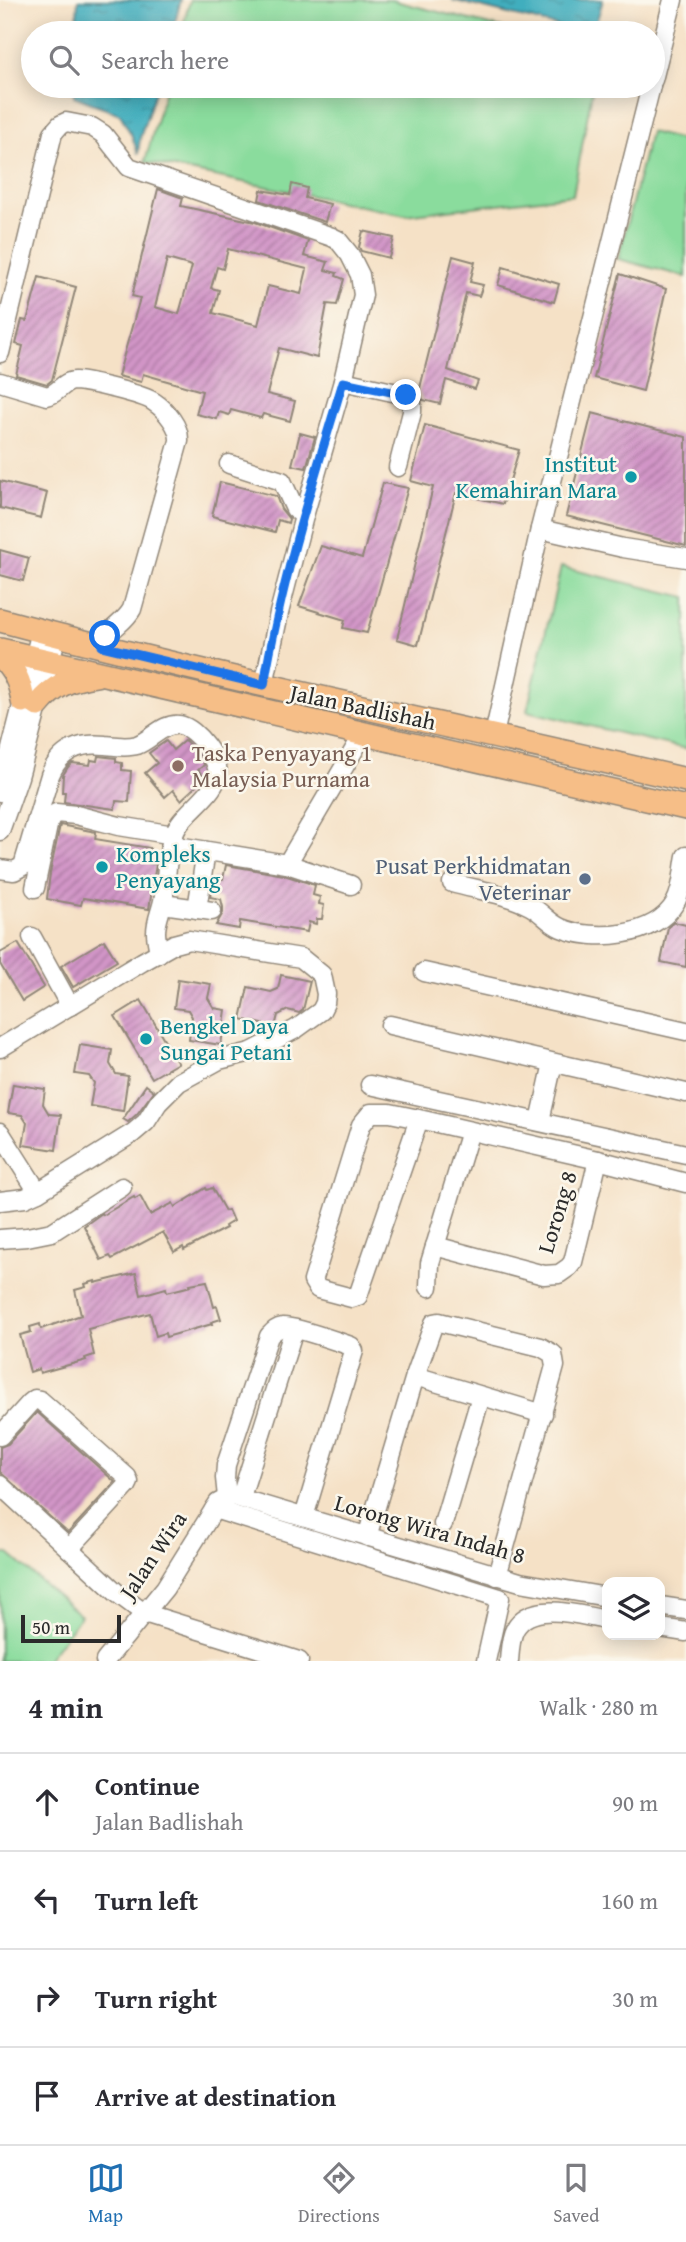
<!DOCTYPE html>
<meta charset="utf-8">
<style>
:root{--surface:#fff;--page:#f7f7f7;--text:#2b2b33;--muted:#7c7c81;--line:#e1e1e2;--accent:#1f6fb2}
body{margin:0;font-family:"Gentium Book Plus",serif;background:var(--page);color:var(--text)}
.controls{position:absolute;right:21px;bottom:21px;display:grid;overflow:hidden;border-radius:14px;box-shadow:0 4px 18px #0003}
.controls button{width:63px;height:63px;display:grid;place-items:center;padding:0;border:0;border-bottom:2px solid var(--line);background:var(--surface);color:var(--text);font:35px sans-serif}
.scale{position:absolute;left:21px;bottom:18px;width:100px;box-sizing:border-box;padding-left:7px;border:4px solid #2b2b2b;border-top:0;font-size:19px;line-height:24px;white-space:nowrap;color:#2b2b2b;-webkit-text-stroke:5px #fbf7ec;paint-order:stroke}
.stop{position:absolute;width:21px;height:21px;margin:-16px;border:5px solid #1a73e8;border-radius:50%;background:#fff}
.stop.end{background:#1a73e8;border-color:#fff;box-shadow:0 2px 7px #0008}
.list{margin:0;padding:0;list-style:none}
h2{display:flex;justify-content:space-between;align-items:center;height:91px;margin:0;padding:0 28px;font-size:30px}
h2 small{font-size:23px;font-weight:400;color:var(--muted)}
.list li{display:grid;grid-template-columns:46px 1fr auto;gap:21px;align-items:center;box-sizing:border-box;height:98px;padding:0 28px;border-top:2px solid var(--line)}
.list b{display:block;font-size:26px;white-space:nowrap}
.list p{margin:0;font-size:23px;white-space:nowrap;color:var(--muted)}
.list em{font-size:23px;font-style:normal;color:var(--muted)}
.icon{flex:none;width:38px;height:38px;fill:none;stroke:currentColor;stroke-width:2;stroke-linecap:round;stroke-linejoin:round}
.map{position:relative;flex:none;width:686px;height:1661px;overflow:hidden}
.search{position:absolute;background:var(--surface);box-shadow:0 4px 18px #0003;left:21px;right:21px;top:21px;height:77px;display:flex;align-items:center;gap:18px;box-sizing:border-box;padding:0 24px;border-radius:38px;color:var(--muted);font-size:26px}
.sheet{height:483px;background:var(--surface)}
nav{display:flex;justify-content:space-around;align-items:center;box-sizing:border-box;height:98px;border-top:2px solid var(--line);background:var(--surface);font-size:19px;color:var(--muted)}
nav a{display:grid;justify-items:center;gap:4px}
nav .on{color:var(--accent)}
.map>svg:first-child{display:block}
</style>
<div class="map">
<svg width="686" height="1661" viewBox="0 0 686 1661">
<defs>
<pattern id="water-ripples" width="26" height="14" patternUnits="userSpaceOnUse" patternTransform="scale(1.75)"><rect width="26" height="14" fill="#41aebe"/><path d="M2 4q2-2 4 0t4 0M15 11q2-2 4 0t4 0" fill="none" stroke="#378e9b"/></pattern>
<pattern id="building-hatch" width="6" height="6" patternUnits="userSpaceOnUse" patternTransform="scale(1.75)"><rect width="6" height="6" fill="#d295c7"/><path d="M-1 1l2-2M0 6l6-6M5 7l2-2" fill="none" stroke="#ab7aa2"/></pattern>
</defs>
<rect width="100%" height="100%" fill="#fbf7ec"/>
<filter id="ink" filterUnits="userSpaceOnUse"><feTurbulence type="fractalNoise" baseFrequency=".0143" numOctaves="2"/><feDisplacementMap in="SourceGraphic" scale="14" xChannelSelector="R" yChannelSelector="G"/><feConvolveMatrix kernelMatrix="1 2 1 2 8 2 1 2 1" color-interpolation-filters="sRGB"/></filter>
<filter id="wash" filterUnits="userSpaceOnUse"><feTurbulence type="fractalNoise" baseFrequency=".00686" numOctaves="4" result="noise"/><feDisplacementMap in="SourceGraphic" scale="28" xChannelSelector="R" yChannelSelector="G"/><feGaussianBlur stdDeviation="1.57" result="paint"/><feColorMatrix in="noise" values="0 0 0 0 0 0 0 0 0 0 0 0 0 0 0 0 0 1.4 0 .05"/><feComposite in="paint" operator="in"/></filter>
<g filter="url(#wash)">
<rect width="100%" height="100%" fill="#f5e1c6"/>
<g fill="#8adc9d" stroke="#5a8464" stroke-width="2">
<path d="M190 0H391L521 33H181Z"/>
<path d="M166 86H593L573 195 405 215 145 162Z"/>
<path d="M650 132 686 141V277L618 259Z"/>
<path d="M561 567 686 597V749L527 711Z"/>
<path d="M0 1554H9L81 1616 46 1661H0Z"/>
</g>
<g fill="url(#water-ripples)" stroke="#366c74" stroke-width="2">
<path d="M78 0H181L172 33H76Z"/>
<path d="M452 0H603L593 33H585Z"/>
<path d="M74 86H157L140 138 138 154 132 136 120 114 74 96Z"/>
</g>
<g id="blocks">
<g fill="url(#building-hatch)" fill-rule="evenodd">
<path d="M292 184 307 188 305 198 330 204 325 222 259 200 261 190 290 195Z"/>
<path d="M158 189 183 198 181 206 255 222 308 241 304 256 328 262 325 270 337 273 336 276 344 279 337 305 327 304 317 358 279 348 267 394 295 401 290 421 263 414 261 418 231 410 229 415 219 412 217 419 196 414 202 391 143 374 141 382 118 376 140 298 132 296ZM228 249 307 269 301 294 268 286 258 325 213 313 219 290 211 288 217 267 223 269ZM167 259 192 266 179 314 155 307Z"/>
<path d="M363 231 394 238 389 258 361 251 359 247Z"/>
<path d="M453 256 475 262 470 282 483 285 479 296 466 293 448 370 478 381 475 389 446 380 440 404 423 400 419 392Z"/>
<path d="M503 267 559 284 554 302 498 285Z"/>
<path d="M620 274 666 289 643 391 594 378Z"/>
<path d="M39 277 76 287 52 380 47 384 16 375 23 346 16 344 22 320 27 321Z"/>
<path d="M592 413 686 437V546L566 516Z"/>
<path d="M425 425 519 450 503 504 456 493 418 645 397 639 433 487 411 481Z"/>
<path d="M300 433 315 437 306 468 292 465Z"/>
<path d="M0 481 47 493 41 518 0 508Z"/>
<path d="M220 482 276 496 281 509 289 519 288 523 278 520 275 532 212 516Z"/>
<path d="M383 483 408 488 367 633 343 628 345 620 299 606 321 546 362 558Z"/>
<path d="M0 550 29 558 23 581 0 575Z"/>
<path d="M185 740 202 760 204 765 198 770 205 778 181 800 173 790 165 797 145 773 157 763 149 753 166 741 173 750Z"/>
<path d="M98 756 116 758V762L122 763V770L131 771 129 802 116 801 115 809 64 802 65 792H62L63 775 68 767 72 763 90 765 91 760 97 761Z"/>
<path d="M60 825 96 832 95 839 150 848 147 863 156 864 149 909 83 898 81 905 47 899 50 873Z"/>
<path d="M226 865 284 875 315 885 313 895 320 897 319 904 324 905 322 919H317L316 924 309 922 307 932 240 921 239 929 216 925 223 913V907L221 899 210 897 213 878 223 879Z"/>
<path d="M674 922 686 925V967L661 962 668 927Z"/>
<path d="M104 940 117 961 73 987 61 966Z"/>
<path d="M18 943 44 987 22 1001 0 964V953Z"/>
<path d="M281 975 310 981 303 1010 299 1013 288 1010 278 1015 275 1027 241 1019 248 987 271 992 278 989Z"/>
<path d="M178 979 211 984 208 998 214 1008 226 1010 221 1045 189 1040 192 1017 188 1010 174 1008Z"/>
<path d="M141 1000 178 1063 152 1078 115 1016Z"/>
<path d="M80 1045 112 1050 110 1064 116 1074 128 1076 123 1111 90 1106 94 1083 89 1076 75 1074Z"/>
<path d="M13 1084 45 1089 43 1104 49 1114 61 1115 56 1150 23 1145 27 1123 22 1115 8 1113Z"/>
<path d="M146 1085 154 1091 137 1114 128 1122 123 1119Z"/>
<path d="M206 1188 207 1190 212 1188 225 1211 228 1210 233 1221 225 1226 226 1228 184 1250 183 1247 174 1252 163 1232 112 1259 110 1256 101 1260 84 1226 102 1213 103 1215 134 1197 135 1199 140 1196 150 1215 173 1203 175 1207Z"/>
<path d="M136 1273 141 1295 166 1288 167 1292 191 1286 190 1284 207 1281 214 1307 217 1306 221 1319 211 1322 212 1324 166 1337 165 1333 156 1336 150 1313 88 1329 94 1355 85 1358 86 1360 40 1373 39 1369 30 1372 20 1335 31 1332 30 1327 40 1324 41 1329 81 1315 75 1290 86 1287 85 1284 95 1281V1283Z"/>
<path d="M37 1412 115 1482 68 1533 0 1472V1447L8 1444Z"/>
</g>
</g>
</g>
<g filter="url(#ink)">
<use href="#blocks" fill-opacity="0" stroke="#908678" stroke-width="2"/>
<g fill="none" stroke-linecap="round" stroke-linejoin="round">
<g stroke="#908678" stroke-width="21">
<g id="minor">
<path d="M653 80 673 0"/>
<path d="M0 353 53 133 60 125 66 122 92 127 103 134 129 167 332 237 338 240 350 255 360 275 363 295 343 381 304 516 279 613 264 685"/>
<path d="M343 381 406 395 412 402V412L398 467"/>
<path d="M0 382 47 396C58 394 63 381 75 381 89 382 143 394 154 402 166 410 180 427 179 441L132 609C124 624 107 629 102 646"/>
<path d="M229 464 282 481 295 509 304 516"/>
<path d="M540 529 623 548 686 558"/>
<path d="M494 735 540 529 651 86"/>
<path d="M0 792 41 631"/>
<path d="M0 831 19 777 57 635"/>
<path d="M171 845 287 864 364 733"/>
<path d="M287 864 351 885"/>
<path d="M0 869 14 871 23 866 50 775C60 750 80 742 105 745 116 746 127 748 137 745 151 740 164 722 180 725 196 728 222 761 217 778 211 795 191 808 180 823 165 844 168 876 163 901 161 911 156 921 156 932 156 939 158 946 159 953"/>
<path d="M452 883C477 890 507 894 530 906 542 912 549 923 561 928 594 942 655 937 675 903 683 890 683 870 686 856"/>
<path d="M35 888 48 826 51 817 56 813 76 815 119 826 174 835"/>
<path d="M163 904 212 911"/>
<path d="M197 909 206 851"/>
<path d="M32 937 70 1006"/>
<path d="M424 972 686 1031"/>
<path d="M390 1025 686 1093"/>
<path d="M0 1048 142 962 174 944 189 940 301 958 322 975 326 994 325 1003 321 1011 296 1029 251 1052 219 1060 179 1082 158 1103 146 1122 133 1133 38 1192 25 1198 0 1201"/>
<path d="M370 1085 686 1154"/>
<path d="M419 1119 358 1296 352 1298 318 1289 313 1281 361 1125 371 1113H390L419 1119 598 1160 686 1183"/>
<path d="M540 1121 553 1063"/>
<path d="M0 1132 38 1192"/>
<path d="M0 1239 27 1237 52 1232 122 1187"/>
<path d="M435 1246 544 1275 559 1274 569 1267 573 1262 598 1160"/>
<path d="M429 1287 430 1263 470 1131"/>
<path d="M415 1376 543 1414"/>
<path d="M0 1436 30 1403 35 1399 40 1400 127 1477 129 1482 127 1486 69 1549"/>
<path d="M0 1485 117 1593 144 1613 299 1661"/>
<path d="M227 1497 225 1478 226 1465 269 1336C273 1332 276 1328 283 1327 298 1327 335 1341 351 1346L354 1351 304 1517"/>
<path d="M241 1497 294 1329"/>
<path d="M214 1509 500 1598 486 1661"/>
<path d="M443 1524 481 1396"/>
<path d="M367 1537 415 1376 434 1323 439 1322 541 1347 553 1354 555 1366 497 1576"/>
<path d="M660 1606 686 1610"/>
<path d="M660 1628 686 1632"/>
<path d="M105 1661 165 1588 218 1503 232 1496 520 1582 607 1597"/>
<path d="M509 1661C510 1651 510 1638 515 1629 531 1599 581 1616 607 1620"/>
</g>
</g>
<g stroke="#908678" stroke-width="26">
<g id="major">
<path d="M0 620C227 681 458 726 686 780"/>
<path d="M0 650 686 808"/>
<path d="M0 655C14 669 20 681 23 701"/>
<path d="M38 705C54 685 70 679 96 675"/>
</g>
</g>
<use href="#minor" stroke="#fff" stroke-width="18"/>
<use href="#major" stroke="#f6be87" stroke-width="23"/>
</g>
</g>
<g fill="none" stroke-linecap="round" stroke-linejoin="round" filter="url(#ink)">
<path stroke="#1a73e8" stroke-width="9" d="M105 636 102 646 264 685C281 582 313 481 343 382L406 395"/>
</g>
<g fill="#0f9aa8" stroke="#fbf7ec" stroke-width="2.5">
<circle cx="631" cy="477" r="7"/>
<circle cx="102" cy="867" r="7"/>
<circle cx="146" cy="1039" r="7"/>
</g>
<circle fill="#8d6e63" stroke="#fbf7ec" stroke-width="2.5" cx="178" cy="766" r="7"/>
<circle fill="#5c6f8a" stroke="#fbf7ec" stroke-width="2.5" cx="585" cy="879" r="7"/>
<g text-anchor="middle" stroke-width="5" stroke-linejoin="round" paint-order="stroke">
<g font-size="23" fill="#0d838f" stroke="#fbf7ec" text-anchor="start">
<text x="617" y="472" text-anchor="end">Institut<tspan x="617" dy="26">Kemahiran Mara</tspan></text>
<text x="116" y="862">Kompleks<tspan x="116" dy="26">Penyayang</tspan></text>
<text x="160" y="1034">Bengkel Daya<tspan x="160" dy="26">Sungai Petani</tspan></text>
</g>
<g font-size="23" fill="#2b2b2b" stroke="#fbf7ec">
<text transform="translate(363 707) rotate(12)" y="8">Jalan Badlishah</text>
<text transform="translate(557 1212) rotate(-73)" y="8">Lorong 8</text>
<text transform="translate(430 1529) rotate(16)" y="8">Lorong Wira Indah 8</text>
<text transform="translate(153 1555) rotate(-56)" y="8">Jalan Wira</text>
</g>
<g font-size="23" fill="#785e54" stroke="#fbf7ec" text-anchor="start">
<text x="192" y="761">Taska Penyayang 1<tspan x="192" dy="26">Malaysia Purnama</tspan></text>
</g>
<g font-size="23" fill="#4e5e75" stroke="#fbf7ec" text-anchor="end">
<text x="571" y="874">Pusat Perkhidmatan<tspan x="571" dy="26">Veterinar</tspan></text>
</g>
</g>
</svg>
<div class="controls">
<button><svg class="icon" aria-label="layers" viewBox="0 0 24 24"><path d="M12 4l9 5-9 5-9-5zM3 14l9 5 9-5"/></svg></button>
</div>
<div class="scale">50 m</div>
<div class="stop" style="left:105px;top:636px"></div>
<div class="stop end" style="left:406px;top:395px"></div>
<div class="search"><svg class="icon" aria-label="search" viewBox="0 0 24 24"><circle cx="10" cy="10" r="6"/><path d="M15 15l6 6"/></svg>Search here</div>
</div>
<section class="sheet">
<h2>4 min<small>Walk · 280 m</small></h2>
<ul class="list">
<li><svg class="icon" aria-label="ahead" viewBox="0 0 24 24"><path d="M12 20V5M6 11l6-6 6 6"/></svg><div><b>Continue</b><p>Jalan Badlishah</p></div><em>90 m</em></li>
<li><svg class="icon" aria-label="left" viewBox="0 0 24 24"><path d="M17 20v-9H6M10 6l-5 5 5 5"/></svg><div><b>Turn left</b></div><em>160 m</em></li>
<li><svg class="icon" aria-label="right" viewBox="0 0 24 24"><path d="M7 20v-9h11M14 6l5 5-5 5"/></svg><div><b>Turn right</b></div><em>30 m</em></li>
<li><svg class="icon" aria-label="arrive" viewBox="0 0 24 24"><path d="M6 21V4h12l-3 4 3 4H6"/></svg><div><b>Arrive at destination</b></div></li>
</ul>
</section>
<nav>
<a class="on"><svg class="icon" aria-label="map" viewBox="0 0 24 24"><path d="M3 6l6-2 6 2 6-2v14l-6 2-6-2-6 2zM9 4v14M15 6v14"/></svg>Map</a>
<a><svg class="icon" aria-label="directions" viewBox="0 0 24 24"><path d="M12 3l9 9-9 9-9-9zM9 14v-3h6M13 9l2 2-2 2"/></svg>Directions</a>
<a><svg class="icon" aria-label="saved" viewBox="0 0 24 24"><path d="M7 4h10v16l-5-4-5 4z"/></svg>Saved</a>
</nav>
